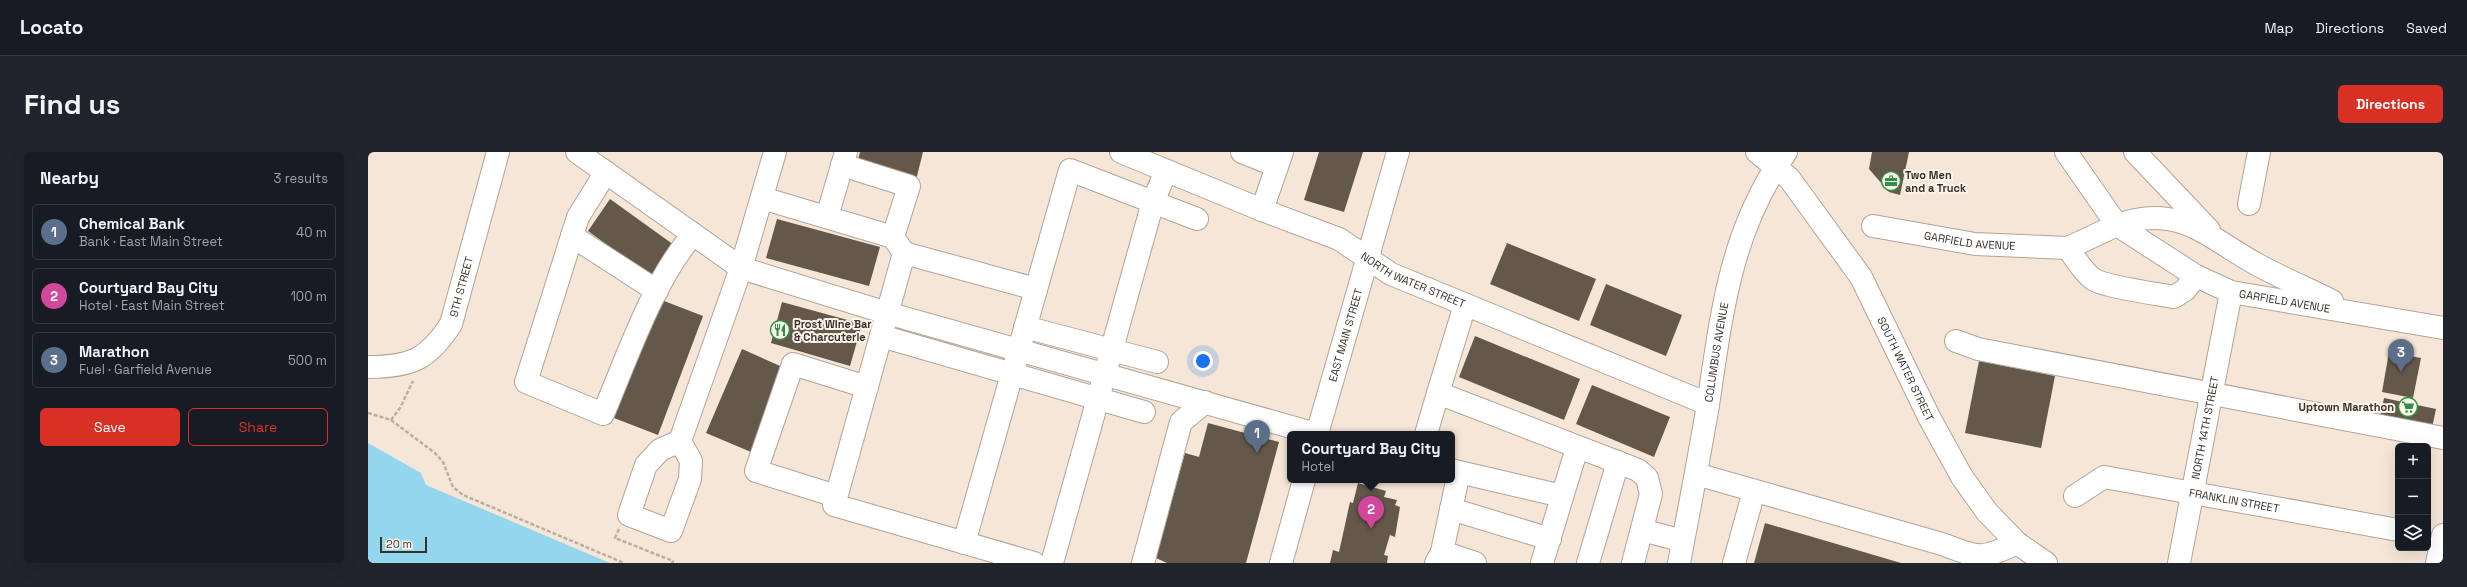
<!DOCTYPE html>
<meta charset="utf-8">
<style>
:root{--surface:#171b24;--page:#20242c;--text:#f1f3f6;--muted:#9ea1a6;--line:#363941;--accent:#d93025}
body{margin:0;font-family:"Space Grotesk",sans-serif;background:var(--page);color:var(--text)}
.controls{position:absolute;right:12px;bottom:12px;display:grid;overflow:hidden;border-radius:6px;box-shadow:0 4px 16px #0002}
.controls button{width:36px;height:36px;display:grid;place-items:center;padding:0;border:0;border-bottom:1px solid var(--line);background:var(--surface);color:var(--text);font:20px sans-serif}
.scale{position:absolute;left:12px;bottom:10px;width:47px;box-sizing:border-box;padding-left:4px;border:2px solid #37322c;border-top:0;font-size:11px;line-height:14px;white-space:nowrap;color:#37322c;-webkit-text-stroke:3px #fef4eb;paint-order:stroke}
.you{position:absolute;left:835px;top:209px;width:14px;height:14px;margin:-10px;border:3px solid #fff;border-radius:50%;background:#1a73e8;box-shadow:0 0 0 6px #1a73e833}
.badge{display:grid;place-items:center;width:26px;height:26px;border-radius:50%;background:var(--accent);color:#fff;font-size:13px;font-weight:700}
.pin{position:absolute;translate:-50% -33px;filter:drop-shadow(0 1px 2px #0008)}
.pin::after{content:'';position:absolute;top:21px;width:14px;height:12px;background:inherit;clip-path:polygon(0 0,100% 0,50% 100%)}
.popup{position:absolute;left:919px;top:279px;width:168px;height:52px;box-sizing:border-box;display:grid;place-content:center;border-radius:6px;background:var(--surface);filter:drop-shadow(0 1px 3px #0005);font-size:13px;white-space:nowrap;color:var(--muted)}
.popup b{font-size:15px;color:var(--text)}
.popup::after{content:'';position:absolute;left:50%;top:100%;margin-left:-8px;border:8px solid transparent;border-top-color:var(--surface)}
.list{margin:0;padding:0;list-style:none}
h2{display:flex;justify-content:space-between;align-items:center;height:52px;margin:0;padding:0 16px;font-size:17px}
h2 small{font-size:13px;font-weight:400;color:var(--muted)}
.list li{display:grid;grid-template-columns:26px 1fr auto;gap:12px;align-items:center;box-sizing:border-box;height:56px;margin:0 8px 8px;padding:0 8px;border:1px solid var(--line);border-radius:6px}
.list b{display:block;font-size:15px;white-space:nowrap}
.list p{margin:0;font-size:13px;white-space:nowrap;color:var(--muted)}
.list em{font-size:13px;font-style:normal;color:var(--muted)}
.actions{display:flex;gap:8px;padding:12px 16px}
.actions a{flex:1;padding:9px 0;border:1px solid var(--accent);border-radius:6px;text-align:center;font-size:14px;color:var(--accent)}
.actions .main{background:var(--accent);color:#fff}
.icon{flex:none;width:22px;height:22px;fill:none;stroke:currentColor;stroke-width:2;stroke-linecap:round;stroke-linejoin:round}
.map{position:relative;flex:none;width:2075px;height:411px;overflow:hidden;border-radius:6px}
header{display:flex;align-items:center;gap:24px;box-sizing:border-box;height:56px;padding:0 20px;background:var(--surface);border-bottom:1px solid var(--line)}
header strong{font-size:19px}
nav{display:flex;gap:22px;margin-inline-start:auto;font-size:14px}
.intro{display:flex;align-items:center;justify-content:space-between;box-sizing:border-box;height:96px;padding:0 24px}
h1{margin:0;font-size:28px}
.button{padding:10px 18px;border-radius:6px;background:var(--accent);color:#fff;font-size:14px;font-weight:700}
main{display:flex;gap:24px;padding:0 24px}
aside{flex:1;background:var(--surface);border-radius:6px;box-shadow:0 4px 16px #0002}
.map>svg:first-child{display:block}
</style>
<header>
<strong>Locato</strong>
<nav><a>Map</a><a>Directions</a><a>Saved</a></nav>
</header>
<div class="intro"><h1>Find us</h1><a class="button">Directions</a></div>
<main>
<aside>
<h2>Nearby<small>3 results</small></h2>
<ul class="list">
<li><span class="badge" style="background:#5c6f8a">1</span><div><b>Chemical Bank</b><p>Bank · East Main Street</p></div><em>40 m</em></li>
<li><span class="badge" style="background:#d1479c">2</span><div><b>Courtyard Bay City</b><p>Hotel · East Main Street</p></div><em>100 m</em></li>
<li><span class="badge" style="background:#5c6f8a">3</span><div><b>Marathon</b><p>Fuel · Garfield Avenue</p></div><em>500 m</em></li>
</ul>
<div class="actions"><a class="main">Save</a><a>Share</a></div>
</aside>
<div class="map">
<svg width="2075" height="411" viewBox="0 0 2075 411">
<rect width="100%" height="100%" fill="#f5e6d7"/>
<path fill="#94d6ed" d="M0 291 53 321 58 333 242 411H0Z"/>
<g fill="#63584a">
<path d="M492 0H555L548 28 489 12Z"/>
<path d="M951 0H995L976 60 936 48Z"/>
<path d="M1504 0H1541L1532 43 1521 40 1501 17Z"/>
<path d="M242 47 306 93 283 125 220 79Z"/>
<path d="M409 67 512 95 501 134 398 106Z"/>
<path d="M1139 91 1228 127 1211 169 1122 132Z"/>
<path d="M1238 132 1314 163 1298 204 1222 173Z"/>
<path d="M291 147 335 164 290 283 246 266Z"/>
<path d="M414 150 494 172 482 214 403 191Z"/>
<path d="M1107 184 1212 227 1196 268 1091 225Z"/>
<path d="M374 197 419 217 383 300 338 281Z"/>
<path d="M2021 200 2053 206 2045 246 2014 240Z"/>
<path d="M1611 209 1687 224 1673 296 1597 281Z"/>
<path d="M1224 233 1302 265 1286 305 1208 272Z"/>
<path d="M2016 246 2068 257 2064 276 2012 265Z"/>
<path d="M840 271 911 290 878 411H799L788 406 817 301 831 305Z"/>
<path d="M990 331 1018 339 1016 345 1029 348 1027 353 1032 355 1027 385 1022 383 1016 403 1020 404 1019 411H962L965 398 971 400 982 350 985 351Z"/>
<path d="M1397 371 1533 411H1386Z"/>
</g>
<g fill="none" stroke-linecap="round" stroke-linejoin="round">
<g stroke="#b2a496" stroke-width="24">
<g id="minor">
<path d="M209 0 373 116 519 161 948 282"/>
<path id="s1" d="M753 0 894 58 971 87 1023 122 1340 252"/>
<path d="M874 0 909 14"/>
<path id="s2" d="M1389 0 1421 26 1493 125 1561 265 1594 325 1619 360 1649 391 1678 411"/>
<path d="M474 13 541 34 525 85"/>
<path d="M238 20 210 65 158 230 235 262C261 201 283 133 325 82"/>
<path d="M394 46 525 85 536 101"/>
<path d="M1881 52 1891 0"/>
<path d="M894 58 914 0"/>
<path d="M459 65 478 0"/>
<path id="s3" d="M1505 74 1607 92 1700 96 1749 73"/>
<path d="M204 84 289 139"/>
<path d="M1700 96C1707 106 1714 119 1725 127 1737 135 1790 142 1806 145L1817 138 1828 124"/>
<path d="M657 175 789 210"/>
<path d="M513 184 776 260"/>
<path d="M1588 189 1610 197 2075 286"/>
<path id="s4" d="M0 215C42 215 60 208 83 172L130 0"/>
<path d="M1070 241 1097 153"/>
<path id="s5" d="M949 282 1030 0"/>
<path d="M1058 282 1070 241 1270 318 1279 326 1283 342 1265 411"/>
<path d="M312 289 292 298 278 313 261 363 303 379 322 327 323 309 312 289 373 116 407 0"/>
<path d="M1091 320 1194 344"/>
<path d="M1328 322 1574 392C1611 406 1613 408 1649 391"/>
<path d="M468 344 388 319 425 212 499 235"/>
<path id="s6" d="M1707 344 1736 325 2030 378"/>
<path d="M1083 357 1182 387"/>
<path d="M1274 378 1315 389"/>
<path d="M596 391 702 18 829 67"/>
<path d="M1074 400 1107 411"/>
<path d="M666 411 466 353 536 101 668 137"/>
<path d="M684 411 785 50 798 19"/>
<path d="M775 411 813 270 837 250"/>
<path d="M913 411 936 328"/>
<path d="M1068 411 1074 400 1091 320 1084 318"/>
<path d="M1174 411 1209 296"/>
<path d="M1220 411 1250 310"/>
<path id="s7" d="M1311 411C1321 358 1331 306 1340 253 1354 160 1362 79 1418 0"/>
<path d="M1366 411 1386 339"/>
<path id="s8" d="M1811 411 1863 140"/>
<path d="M2069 411 2075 383"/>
</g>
</g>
<g stroke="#b2a496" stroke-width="24">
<g id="major">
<path id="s9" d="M1698 0 1749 73 1828 124 1863 140 2075 176"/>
<path d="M1767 0 1841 78"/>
<path d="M1749 73C1812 51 1839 85 1890 113 1914 126 1940 137 1964 149"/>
</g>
</g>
<g stroke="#bbafa3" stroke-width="2.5" stroke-dasharray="4 2" stroke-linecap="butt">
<path d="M0 261 23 268 67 301 75 310 85 335 95 343 256 411"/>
<path d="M23 268 32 256 45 229"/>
<path d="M251 377 247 386 305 409 304 411"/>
</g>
<use href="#minor" stroke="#fff" stroke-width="22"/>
<use href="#major" stroke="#fff" stroke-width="22"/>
</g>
<defs>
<g id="office-ring" transform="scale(1)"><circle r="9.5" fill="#fef4eb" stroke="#2d9146" stroke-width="1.5"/><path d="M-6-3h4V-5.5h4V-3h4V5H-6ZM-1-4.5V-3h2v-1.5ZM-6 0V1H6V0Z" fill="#2d9146"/></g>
<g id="restaurant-ring" transform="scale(1)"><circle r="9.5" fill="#fef4eb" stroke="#2d9146" stroke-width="1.5"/><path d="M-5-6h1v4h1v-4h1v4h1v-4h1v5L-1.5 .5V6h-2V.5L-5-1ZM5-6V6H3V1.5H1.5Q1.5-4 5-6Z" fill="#2d9146"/></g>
<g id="supermarket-ring" transform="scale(1)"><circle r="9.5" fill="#fef4eb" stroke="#2d9146" stroke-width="1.5"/><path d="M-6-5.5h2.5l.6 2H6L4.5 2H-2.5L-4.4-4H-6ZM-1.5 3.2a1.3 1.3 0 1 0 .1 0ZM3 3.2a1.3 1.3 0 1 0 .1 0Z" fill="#2d9146"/></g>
</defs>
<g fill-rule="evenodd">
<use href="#office-ring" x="1523" y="29"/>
<use href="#restaurant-ring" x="412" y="178"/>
<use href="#supermarket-ring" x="2040" y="255"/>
</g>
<g text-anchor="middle" stroke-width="4" stroke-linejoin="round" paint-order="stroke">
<g font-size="11" font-weight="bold" fill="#37322c" stroke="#fef4eb" text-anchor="start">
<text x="1537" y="27">Two Men<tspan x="1537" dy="13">and a Truck</tspan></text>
<text x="426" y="176">Prost Wine Bar<tspan x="426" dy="13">&amp; Charcuterie</tspan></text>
<text x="2026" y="259" text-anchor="end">Uptown Marathon</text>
</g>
<g font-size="11" fill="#37322c" stroke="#fef4eb">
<text dy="4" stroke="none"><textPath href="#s3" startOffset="98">GARFIELD AVENUE</textPath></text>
<text dy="4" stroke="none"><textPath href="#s1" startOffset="320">NORTH WATER STREET</textPath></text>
<text dy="4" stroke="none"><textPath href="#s4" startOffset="138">9TH STREET</textPath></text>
<text dy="4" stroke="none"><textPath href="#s9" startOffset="276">GARFIELD AVENUE</textPath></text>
<text dy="4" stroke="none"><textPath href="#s5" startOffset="103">EAST MAIN STREET</textPath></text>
<text dy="4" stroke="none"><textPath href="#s7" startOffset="214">COLUMBUS AVENUE</textPath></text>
<text dy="4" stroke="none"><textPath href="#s2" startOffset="266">SOUTH WATER STREET</textPath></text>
<text dy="4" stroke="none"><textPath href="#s8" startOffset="138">NORTH 14TH STREET</textPath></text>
<text dy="4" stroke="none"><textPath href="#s6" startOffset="167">FRANKLIN STREET</textPath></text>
</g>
</g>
</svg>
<div class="controls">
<button>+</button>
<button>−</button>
<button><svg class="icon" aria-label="layers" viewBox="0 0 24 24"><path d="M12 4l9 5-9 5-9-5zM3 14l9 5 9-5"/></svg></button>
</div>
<div class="scale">20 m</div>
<div class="you"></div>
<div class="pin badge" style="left:889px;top:301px;background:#5c6f8a">1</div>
<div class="pin badge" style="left:1003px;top:377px;background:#d1479c">2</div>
<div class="popup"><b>Courtyard Bay City</b>Hotel</div>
<div class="pin badge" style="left:2033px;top:220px;background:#5c6f8a">3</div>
</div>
</main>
